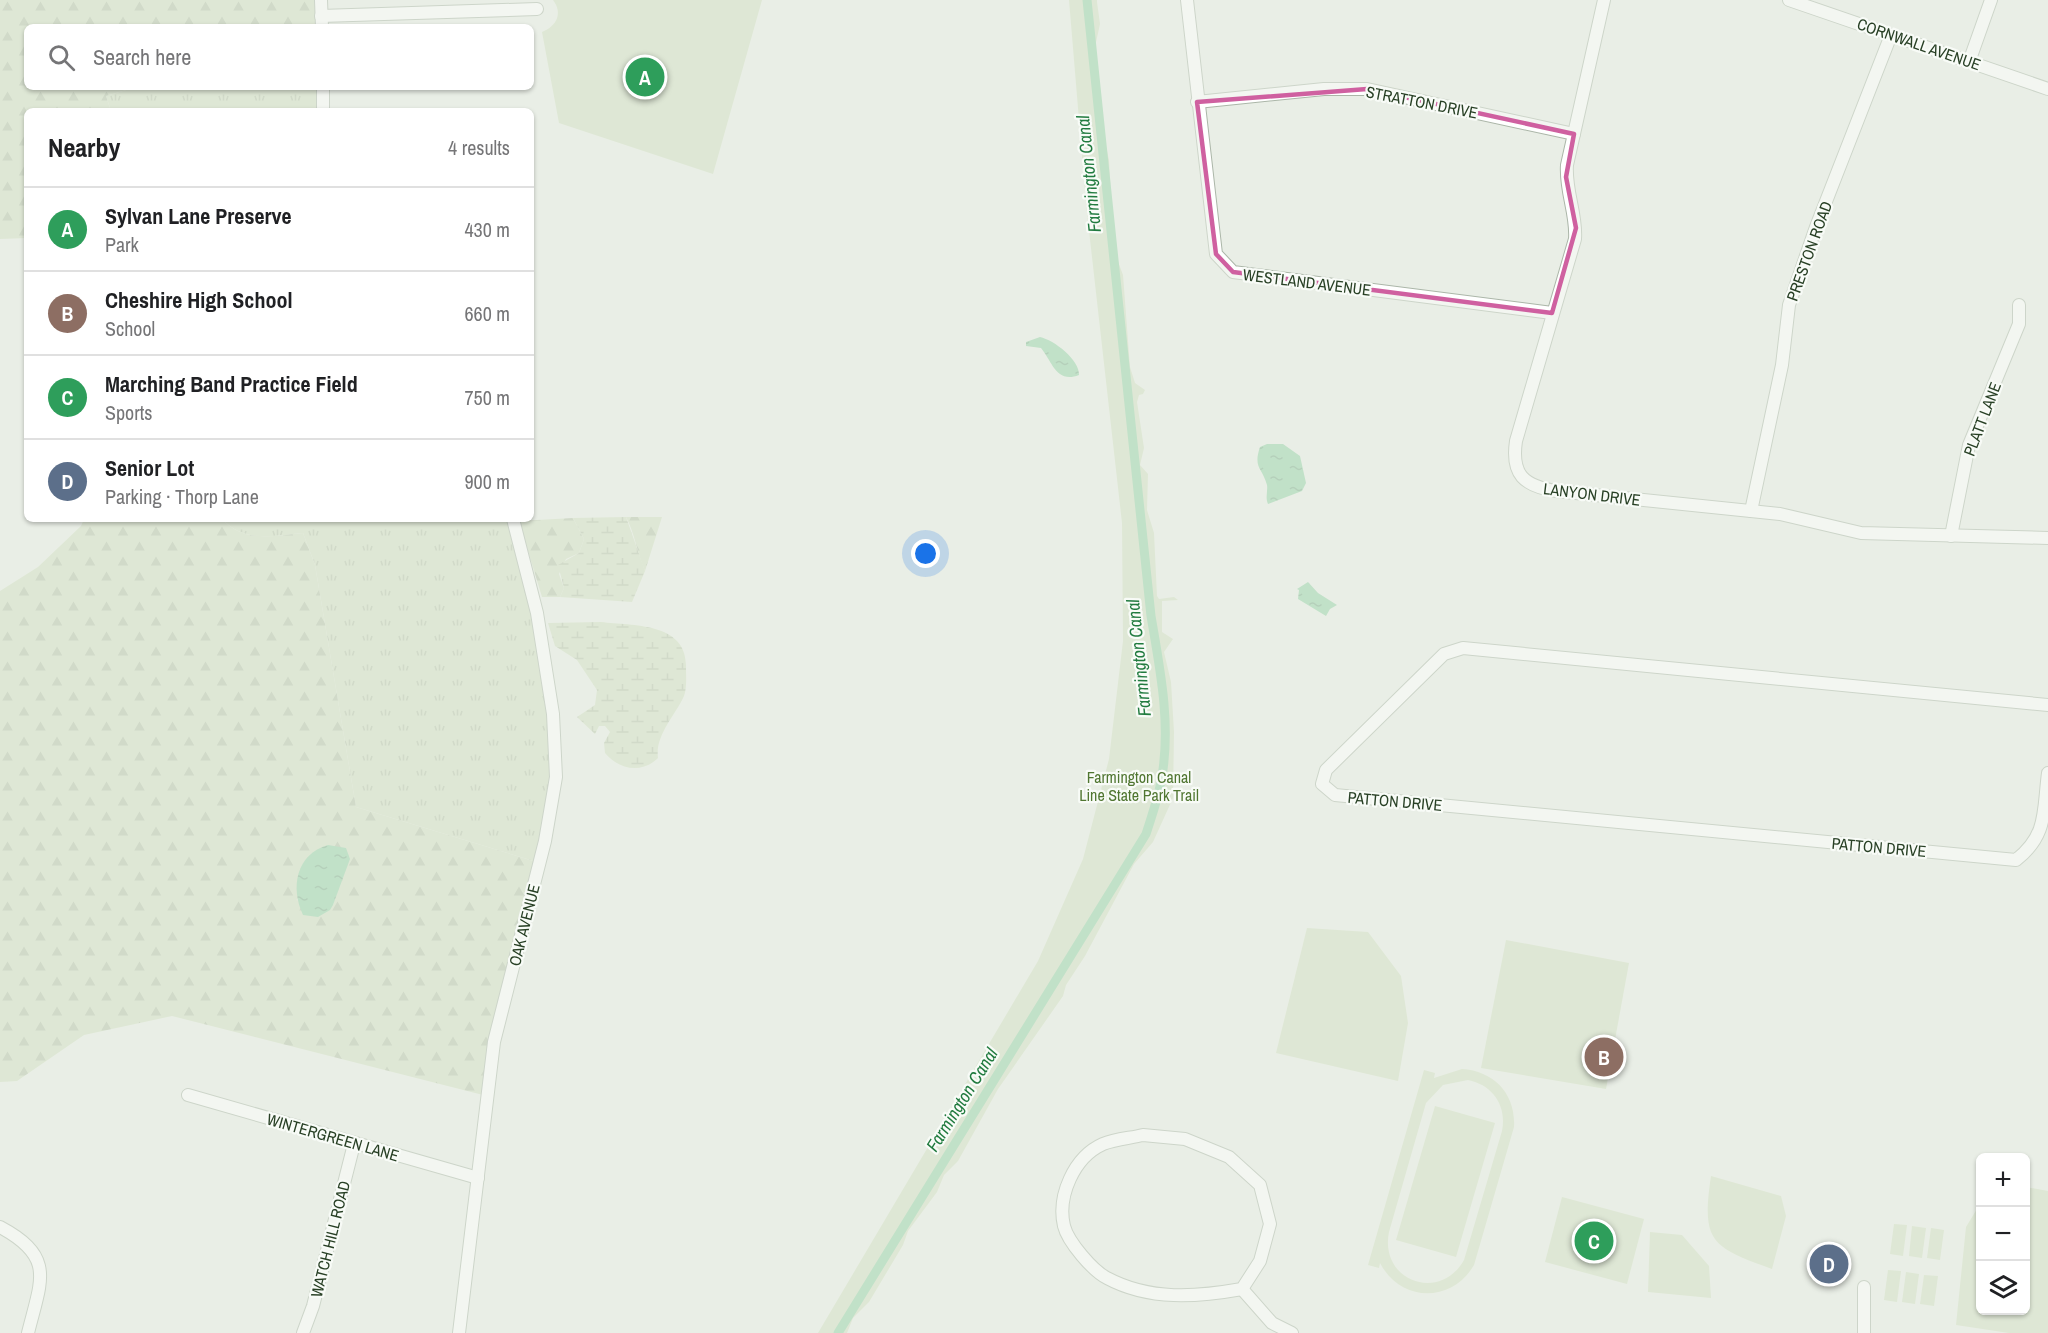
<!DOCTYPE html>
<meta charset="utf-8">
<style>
:root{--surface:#fff;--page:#f6f6f6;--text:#202124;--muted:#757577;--line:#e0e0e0;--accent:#db2777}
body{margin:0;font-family:"Archivo Narrow",sans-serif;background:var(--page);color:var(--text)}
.controls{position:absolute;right:18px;bottom:18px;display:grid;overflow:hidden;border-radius:9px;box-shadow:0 2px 4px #0004}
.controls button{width:54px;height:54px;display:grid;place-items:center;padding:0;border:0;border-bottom:2px solid var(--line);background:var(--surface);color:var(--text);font:30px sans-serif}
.you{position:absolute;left:926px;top:554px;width:21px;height:21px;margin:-15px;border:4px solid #fff;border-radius:50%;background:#1a73e8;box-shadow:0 0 0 9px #1a73e833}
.badge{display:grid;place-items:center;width:39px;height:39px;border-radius:50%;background:var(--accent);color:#fff;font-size:20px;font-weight:700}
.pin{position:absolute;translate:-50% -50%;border:3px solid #fff;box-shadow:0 2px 6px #0006}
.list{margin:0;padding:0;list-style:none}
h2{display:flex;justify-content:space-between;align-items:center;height:78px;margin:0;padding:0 24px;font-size:26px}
h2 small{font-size:20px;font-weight:400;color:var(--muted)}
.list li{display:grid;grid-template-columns:39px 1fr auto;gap:18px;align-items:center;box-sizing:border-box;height:84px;padding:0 24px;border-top:2px solid var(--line)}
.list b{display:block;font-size:22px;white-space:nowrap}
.list p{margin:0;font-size:20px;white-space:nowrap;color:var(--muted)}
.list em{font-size:20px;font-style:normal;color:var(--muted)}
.icon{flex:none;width:33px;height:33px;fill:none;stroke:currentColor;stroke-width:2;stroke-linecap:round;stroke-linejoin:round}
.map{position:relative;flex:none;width:2048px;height:1333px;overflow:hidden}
.search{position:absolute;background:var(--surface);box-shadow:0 2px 4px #0004;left:24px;top:24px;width:510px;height:66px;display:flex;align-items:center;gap:15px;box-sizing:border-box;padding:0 21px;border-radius:9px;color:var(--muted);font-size:22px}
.panel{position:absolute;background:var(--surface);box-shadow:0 2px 4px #0004;left:24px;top:108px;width:510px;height:414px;border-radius:9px}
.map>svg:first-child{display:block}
</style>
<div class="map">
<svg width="2048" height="1333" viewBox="0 0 2048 1333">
<defs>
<pattern id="grass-tufts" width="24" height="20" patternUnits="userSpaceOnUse" patternTransform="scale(1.5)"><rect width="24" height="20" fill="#d1dec1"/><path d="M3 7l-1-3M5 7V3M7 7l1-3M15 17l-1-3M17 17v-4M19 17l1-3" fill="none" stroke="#b3c0a6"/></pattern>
<pattern id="forest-firs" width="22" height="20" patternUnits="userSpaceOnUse" patternTransform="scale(1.5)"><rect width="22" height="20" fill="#d1dec1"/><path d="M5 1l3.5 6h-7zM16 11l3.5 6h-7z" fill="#b3c0a6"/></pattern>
<pattern id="wetland-marsh" width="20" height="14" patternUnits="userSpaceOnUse" patternTransform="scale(1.5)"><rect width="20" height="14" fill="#d1dec1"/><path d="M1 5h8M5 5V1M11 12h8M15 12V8" fill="none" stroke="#b3c0a6"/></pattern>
<pattern id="water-ripples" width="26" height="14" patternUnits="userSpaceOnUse" patternTransform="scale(1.5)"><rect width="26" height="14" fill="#91d0a5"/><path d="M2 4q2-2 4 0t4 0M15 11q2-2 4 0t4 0" fill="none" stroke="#76aa86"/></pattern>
</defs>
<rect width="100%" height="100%" fill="#e9eee6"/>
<g fill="url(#grass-tufts)">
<path d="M136 87H323V111H111L106 96Z"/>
<path d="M222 519H513L537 613 556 777 540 863 356 807 315 565 303 533C273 536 244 543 222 519Z"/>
</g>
<g fill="url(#forest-firs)" fill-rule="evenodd">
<path d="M0 0H321L322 27H27V87H136L106 96 111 111H27V238L0 239Z"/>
<path d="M626 517H662L645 571C637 553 635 534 626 517Z"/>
<path d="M573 518 584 539 579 553 566 559 559 574 564 588 560 597H542L519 521Z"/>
<path d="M84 519H222C244 543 273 536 303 533L315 565 356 807 540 863 487 1096 172 1016 84 1035 17 1081 0 1082V591L38 567 81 526ZM340 882 333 905 296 900Z"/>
</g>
<g fill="url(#wetland-marsh)">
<path d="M626 517 645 571 632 602 560 597 564 588 558 565 579 553 584 539 573 518Z"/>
<path d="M601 622C633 626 688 622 686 668 686 676 687 688 684 696 675 716 655 735 658 758 642 774 619 770 605 753L604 743 610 732 605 726H599L595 734 577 717 595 705 597 690 577 660 555 646 548 623Z"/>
</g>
<g fill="#d1dec1" fill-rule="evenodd">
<path d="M553 0H762L713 174 559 123 542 32C557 26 563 13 553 0Z"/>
<path d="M1069 0H1097V2L1100 24 1095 47 1105 142 1109 160 1114 251 1123 275 1130 367 1135 383 1145 390 1143 394 1139 395 1137 402 1144 448 1140 465 1148 474 1147 510 1154 533 1157 596 1159 599 1174 597 1178 600 1162 601V632L1173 639 1164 652 1171 682 1174 732 1173 798 1153 842 1134 864 1085 956 1066 985 1063 996 998 1089 958 1161 944 1175 937 1192 908 1231 903 1245 869 1302 853 1318 847 1333H818L1038 961 1083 859 1109 759 1123 641 1122 523 1086 204Z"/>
<path d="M1307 928 1368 932 1401 976 1408 1023 1398 1081 1276 1053Z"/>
<path d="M1506 940 1629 963 1606 1089 1481 1068Z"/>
<path d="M1462 1069C1494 1071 1516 1094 1514 1127L1474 1265C1452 1303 1401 1303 1380 1263L1379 1268 1368 1265 1424 1070 1435 1073 1434 1078ZM1468 1080C1493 1085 1507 1106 1502 1131L1464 1260C1440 1303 1379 1281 1389 1232L1426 1103 1443 1085Z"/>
<path d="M1435 1106 1495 1123 1456 1257 1396 1240Z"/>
<path d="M1711 1176 1781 1196 1786 1216 1772 1269C1712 1247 1701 1243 1711 1176Z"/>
<path d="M2026 1187 2048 1191V1333H2009L1956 1325 1966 1227 1980 1204V1310H2026Z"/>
<path d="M1562 1197 1644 1219 1627 1284 1545 1262Z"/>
<path d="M1894 1224 1907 1225 1903 1256 1890 1254Z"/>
<path d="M1912 1226 1926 1228 1922 1258 1909 1256Z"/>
<path d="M1931 1228 1944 1230 1940 1260 1927 1258Z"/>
<path d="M1650 1232 1682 1235 1709 1266 1711 1298 1648 1292Z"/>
<path d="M1888 1270 1901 1271 1897 1302 1884 1300Z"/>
<path d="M1906 1272 1919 1274 1915 1304 1902 1302Z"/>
<path d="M1924 1275 1938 1276 1934 1306 1920 1304Z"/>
</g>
<g fill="url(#water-ripples)">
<path d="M1040 337C1054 340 1080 360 1079 375 1056 384 1052 361 1041 348L1026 346V342Z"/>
<path d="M1267 444H1283L1300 456 1306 483 1302 491 1268 504C1265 497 1268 491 1267 485 1262 467 1253 468 1260 447Z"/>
<path d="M1308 582 1318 593 1337 605 1330 609 1326 616 1298 599 1299 590 1297 589Z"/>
<path d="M328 845 346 848 350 859 333 905 330 910 318 917 303 915C290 888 296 854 328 845Z"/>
</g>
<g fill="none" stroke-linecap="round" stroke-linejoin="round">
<path stroke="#91d0a5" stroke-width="9" d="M838 1333 1146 834C1152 815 1159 796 1162 776 1171 723 1160 669 1151 616L1087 0"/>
<g stroke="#abb6a8" stroke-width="14">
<g id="minor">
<path d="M321 0 322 27"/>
<path d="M1187 0 1216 254 1233 272 1552 313"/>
<path d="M1604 0 1567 165C1565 191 1577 214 1575 239L1516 441C1511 475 1524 486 1556 491L1780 514 1861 533 2048 538"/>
<path d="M1789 0 2048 89"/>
<path d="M321 16 537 9"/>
<path d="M1969 62 1991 0"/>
<path d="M323 87V111"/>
<path d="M1197 102 1324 89H1367L1574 134"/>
<path d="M1751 511 1782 365 1789 305 1816 227 1891 35"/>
<path d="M1951 536 1969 445 2019 324V305"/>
<path d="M2048 705 1463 648 1444 654 1326 770 1322 784 1335 795 2016 860C2048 835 2043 811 2048 773"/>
<path d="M188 1095 478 1178"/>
<path d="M1143 1135 1185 1139 1229 1157 1260 1185 1270 1224 1260 1261 1242 1289C1197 1297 1150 1301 1107 1278 1093 1271 1068 1242 1064 1226 1057 1196 1074 1157 1103 1144 1115 1139 1131 1138 1143 1135Z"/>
<path d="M0 1227C56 1257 41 1280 28 1333"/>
<path d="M1242 1289 1272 1323 1292 1333"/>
<path d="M303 1333 313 1306 354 1144"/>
<path d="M459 1333 494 1042 545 841 556 777 553 714 537 613 513 519"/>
<path d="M1864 1333V1287"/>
</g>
</g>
<use href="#minor" stroke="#fff" stroke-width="12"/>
</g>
<path d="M0 0H2048V1333H0ZM1367 89 1574 134 1566 177 1576 228 1552 313 1233 272 1216 254 1197 102Z" fill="#e9eee6" fill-opacity=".55" fill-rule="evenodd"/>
<path fill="none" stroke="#cf60a0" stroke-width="4.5" stroke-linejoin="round" d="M1367 89 1574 134 1566 177 1576 228 1552 313 1233 272 1216 254 1197 102Z"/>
<g text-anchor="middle" stroke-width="4.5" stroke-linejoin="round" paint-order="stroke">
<g font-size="16" fill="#284025" stroke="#f8fbf7">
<text transform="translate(1919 44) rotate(19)" y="6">CORNWALL AVENUE</text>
<text transform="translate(1422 102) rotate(11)" y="6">STRATTON DRIVE</text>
<text transform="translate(1809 251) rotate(-70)" y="6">PRESTON ROAD</text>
<text transform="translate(1307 282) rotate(7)" y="6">WESTLAND AVENUE</text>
<text transform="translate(1982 419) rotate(-69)" y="6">PLATT LANE</text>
<text transform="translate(1592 494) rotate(7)" y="6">LANYON DRIVE</text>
<text transform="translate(1395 801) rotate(5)" y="6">PATTON DRIVE</text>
<text transform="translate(1879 847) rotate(5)" y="6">PATTON DRIVE</text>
<text transform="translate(524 925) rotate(-76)" y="6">OAK AVENUE</text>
<text transform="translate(333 1137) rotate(16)" y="6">WINTERGREEN LANE</text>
<text transform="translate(330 1239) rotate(-76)" y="6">WATCH HILL ROAD</text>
</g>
<g font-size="16" fill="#507631" stroke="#f8fbf7">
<text x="1139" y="783">Farmington Canal<tspan x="1139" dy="18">Line State Park Trail</tspan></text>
</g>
<g font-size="18" font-style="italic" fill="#217b3f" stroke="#f8fbf7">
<text transform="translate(1089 174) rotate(-96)" y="6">Farmington Canal</text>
<text transform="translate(1139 658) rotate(-96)" y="6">Farmington Canal</text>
<text transform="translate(962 1100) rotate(-58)" y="6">Farmington Canal</text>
</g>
</g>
</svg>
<div class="controls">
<button>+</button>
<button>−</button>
<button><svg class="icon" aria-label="layers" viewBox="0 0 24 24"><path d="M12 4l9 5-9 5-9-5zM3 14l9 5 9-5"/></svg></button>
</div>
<div class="you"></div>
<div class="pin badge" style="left:645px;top:77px;background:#2e9e5b">A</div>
<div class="pin badge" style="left:1604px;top:1057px;background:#8d6e63">B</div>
<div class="pin badge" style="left:1594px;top:1241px;background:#2e9e5b">C</div>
<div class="pin badge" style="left:1829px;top:1264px;background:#5c6f8a">D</div>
<div class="search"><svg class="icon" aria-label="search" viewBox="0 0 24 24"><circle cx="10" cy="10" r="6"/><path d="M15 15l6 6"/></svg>Search here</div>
<section class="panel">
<h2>Nearby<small>4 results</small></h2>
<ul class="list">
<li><span class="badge" style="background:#2e9e5b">A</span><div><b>Sylvan Lane Preserve</b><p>Park</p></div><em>430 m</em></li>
<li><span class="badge" style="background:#8d6e63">B</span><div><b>Cheshire High School</b><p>School</p></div><em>660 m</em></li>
<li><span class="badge" style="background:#2e9e5b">C</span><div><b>Marching Band Practice Field</b><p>Sports</p></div><em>750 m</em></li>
<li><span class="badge" style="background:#5c6f8a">D</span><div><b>Senior Lot</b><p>Parking · Thorp Lane</p></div><em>900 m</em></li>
</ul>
</section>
</div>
